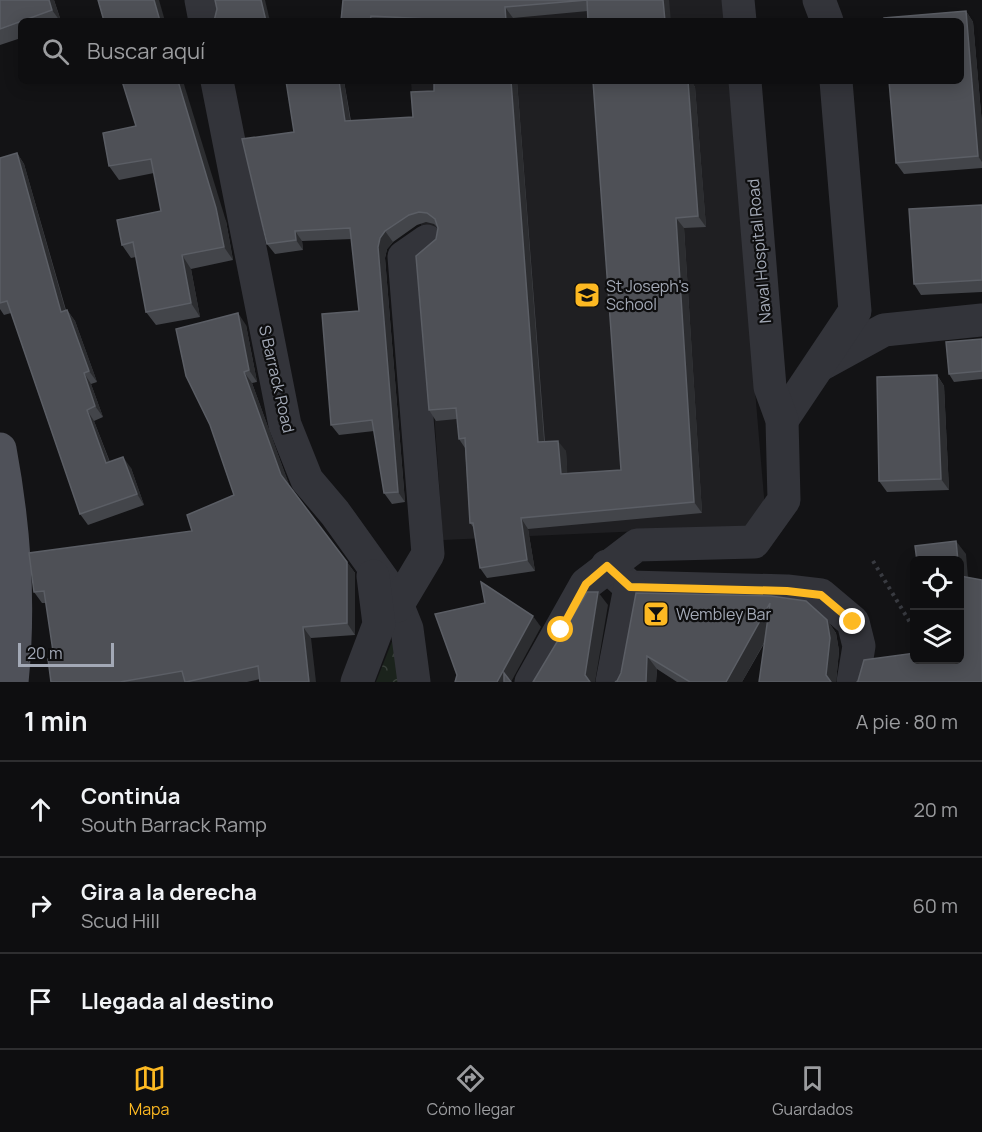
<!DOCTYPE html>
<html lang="es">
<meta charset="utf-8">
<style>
:root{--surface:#0e0e10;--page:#171719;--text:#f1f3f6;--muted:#9b9c9f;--line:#2e2e30;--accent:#fdb922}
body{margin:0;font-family:Manrope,sans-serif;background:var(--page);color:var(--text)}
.controls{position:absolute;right:18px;bottom:18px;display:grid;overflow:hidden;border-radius:9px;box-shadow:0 3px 15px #0003}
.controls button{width:54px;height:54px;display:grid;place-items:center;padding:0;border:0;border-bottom:2px solid var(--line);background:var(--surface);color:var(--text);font:30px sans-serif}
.scale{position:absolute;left:18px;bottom:15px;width:96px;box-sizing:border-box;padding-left:6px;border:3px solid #a3a9b6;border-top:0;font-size:16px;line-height:21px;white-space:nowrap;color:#a3a9b6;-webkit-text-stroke:4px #0e0e0f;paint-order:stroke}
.stop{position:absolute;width:18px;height:18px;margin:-14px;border:4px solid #fdb922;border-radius:50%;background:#fff}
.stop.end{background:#fdb922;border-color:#fff;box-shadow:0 2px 6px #0008}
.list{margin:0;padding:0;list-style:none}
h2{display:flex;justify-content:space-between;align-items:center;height:78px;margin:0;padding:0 24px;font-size:26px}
h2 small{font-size:20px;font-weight:400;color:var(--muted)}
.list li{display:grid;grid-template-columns:39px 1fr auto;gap:18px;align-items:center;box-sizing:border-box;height:96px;padding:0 24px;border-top:2px solid var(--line)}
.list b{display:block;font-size:22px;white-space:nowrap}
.list p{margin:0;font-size:20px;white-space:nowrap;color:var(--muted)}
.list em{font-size:20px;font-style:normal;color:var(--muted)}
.icon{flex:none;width:33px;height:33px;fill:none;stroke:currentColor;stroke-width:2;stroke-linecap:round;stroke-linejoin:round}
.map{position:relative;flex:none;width:982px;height:682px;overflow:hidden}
.search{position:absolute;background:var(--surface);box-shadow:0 3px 15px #0003;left:18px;right:18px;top:18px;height:66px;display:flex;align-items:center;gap:15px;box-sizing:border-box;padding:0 21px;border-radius:9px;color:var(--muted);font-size:22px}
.sheet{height:366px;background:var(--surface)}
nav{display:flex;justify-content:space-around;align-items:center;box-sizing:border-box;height:84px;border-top:2px solid var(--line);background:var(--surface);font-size:16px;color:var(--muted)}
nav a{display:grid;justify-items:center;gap:3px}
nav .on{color:var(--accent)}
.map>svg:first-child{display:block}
</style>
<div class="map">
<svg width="982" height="682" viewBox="0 0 982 682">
<defs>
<pattern id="forest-crowns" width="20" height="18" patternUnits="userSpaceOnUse" patternTransform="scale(1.5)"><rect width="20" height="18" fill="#1b231c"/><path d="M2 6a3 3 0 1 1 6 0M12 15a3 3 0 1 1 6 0" fill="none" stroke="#39403b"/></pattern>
</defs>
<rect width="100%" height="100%" fill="#131315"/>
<g fill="#1f1f22">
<path d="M419 0H723L724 21H416Z"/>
<path d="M411 81H729L765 509 754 526 443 540Z"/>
</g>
<path fill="url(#forest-crowns)" d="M395 634 400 682H376Z"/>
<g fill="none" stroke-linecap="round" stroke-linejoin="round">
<path stroke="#393b41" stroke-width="4" stroke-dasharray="3 4.5" stroke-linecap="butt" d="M873 561 914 629"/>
<g stroke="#33343a" stroke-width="33">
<path d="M201 0 205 21"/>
<path d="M738 0 740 21"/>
<path d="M819 0 827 21"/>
<path d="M217 81 285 425 307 480 335 513 393 594 407 629 414 682"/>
<path d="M822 364 884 330 982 320"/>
<path d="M782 420 855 311 836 81"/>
<path d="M607 566 630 587 787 591 821 595 853 622 859 646 853 682"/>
<path d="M397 606 428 554 404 257 427 241"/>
<path d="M357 682 379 624 373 576"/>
<path d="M531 682 586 584 637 545 754 542 784 500 782 420 770 387 745 81"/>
<path d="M612 682 630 587"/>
</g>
<path stroke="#4f5159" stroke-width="33" d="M0 449C14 524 20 605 12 682"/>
</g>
<g fill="#43454a">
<path d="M0 0H54L61 21H21V38L0 45Z"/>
<path d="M343 0H669L588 11 513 18V21H341Z"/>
<path d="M966 11 973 22 982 124V168L904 174 896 163Z"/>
<path d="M286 81H344L351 121 413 117 434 91V81H517L545 442 566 451 567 473 621 470 593 81H691L695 87 706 227 684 228 702 513 528 529 535 571 487 578 480 568 474 528 470 523 465 448 459 439 457 419 436 421 429 410 436 239 438 228 434 224 426 222 417 225 393 242 387 249 385 258 405 502 392 504 384 493 374 431 339 435 331 425 359 311 352 239 302 241 303 250 275 254 267 244 294 132Z"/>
<path d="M136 126 226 221 233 260 191 269 200 317 156 325 146 312 136 257 131 258 122 245 161 211 154 173 119 180 109 166Z"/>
<path d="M17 153 24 164 66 310H67L75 321 97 382 91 384 103 417 94 421 110 462 131 468 144 505 88 525 80 514 11 313 4 315 0 309V158Z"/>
<path d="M982 205V292L921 295 914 284Z"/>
<path d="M246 325 257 382 252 383 289 485 355 573V635L311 638 260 679 247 682H51L54 658 46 603H42L34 592 192 531 234 495 210 425Z"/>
<path d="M982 339V379L954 382 949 374Z"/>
<path d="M937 375 944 386 949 490 887 492 879 481Z"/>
<path d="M636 593 827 620 836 633 839 651 836 682H759L765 642 742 682H677L657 669 656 682H615L617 681 621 673Z"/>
</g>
<g fill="#2c2d30">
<path d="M49 0H54L61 21H60L52 10Z"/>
<path d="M154 0H159L165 21H160Z"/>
<path d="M261 0H265L270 21H266Z"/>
<path d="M663 0H669L671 21H665Z"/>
<path d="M505 7 513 18V21H506Z"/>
<path d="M966 11 973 22 982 124V162L978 156Z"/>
<path d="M178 81H183L226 221 233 260 224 247Z"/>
<path d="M339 81H344L352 132 345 121Z"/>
<path d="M511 81H517L545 453 538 442Z"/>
<path d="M688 81H691L695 87 706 227 698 216Z"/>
<path d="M17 153 24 164 69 323 61 312Z"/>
<path d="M676 218 684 228 702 513 694 502Z"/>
<path d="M295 231 302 241 303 250 296 240Z"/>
<path d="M385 231 393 242 387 249 385 258 405 502 398 492 378 247 380 238Z"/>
<path d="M182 255 191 269 200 317 191 303Z"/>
<path d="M67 310 75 321 97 382 89 371Z"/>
<path d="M238 313 246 325 257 382 249 370Z"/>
<path d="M244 372 252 383 290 487 281 475Z"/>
<path d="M84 373 91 384 103 417 95 406Z"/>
<path d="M937 375 944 386 949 490 941 479Z"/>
<path d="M87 410 94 421 114 474 106 463Z"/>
<path d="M558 441 566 451 568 484 561 474Z"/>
<path d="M123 457 131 468 144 505 137 494Z"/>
<path d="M521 518 528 529 535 571 527 560Z"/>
<path d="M956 541 966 554 969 589 960 576V561H958Z"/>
<path d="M347 562 355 573V635L347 623Z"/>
<path d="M598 592 608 605 595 682H590L585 675Z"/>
<path d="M770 603 779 616 742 682H726Z"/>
<path d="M533 616 541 627 511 682H497Z"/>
<path d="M827 620 836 633 839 651 836 682H831L826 675Z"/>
<path d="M303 627 311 638 316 682H309Z"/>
<path d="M647 656 657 669 656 682H646Z"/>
</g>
<g fill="#4e5056" stroke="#5b5e65" stroke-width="1.5">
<path d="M0 0H49L52 10 0 29Z"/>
<path d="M98 0H154L160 21H104Z"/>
<path d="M215 0H261L266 21H214L217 9Z"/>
<path d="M343 0H663L665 21H588L587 0 505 7 506 21H429V19L371 16 370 21H341Z"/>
<path d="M966 11 978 156 896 163 889 81H961V21H884V18Z"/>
<path d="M122 81H178L216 208 224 247 182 255 191 303 146 312 133 242 122 245 117 220 161 211 151 159 109 166 103 133 136 126Z"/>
<path d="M286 81H339L345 121 413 117 411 92 434 91V81H511L538 442 558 441 561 474 621 470 593 81H688L698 216 676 218 694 502 521 518 527 560 480 568 473 523H470L465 438 459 439 456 408 429 410 416 256 436 239 438 228 435 219 427 213 419 212 409 215 385 231 380 238 378 247 398 492 384 493 372 420 331 425 322 314 359 311 350 228 295 231 296 240 267 244 242 139 294 132Z"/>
<path d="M17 153 61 312 67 310 89 371 84 373 95 406 87 410 106 463 123 457 137 494 80 514 7 301 0 303V158Z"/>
<path d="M982 205V280L914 284 909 209Z"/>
<path d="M238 313 249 370 244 372 281 475 347 562V623L303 627 309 682H260L258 666 186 682H185L182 671 120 682H51L48 659 54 658 44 591 34 592 29 553 192 531 187 515 234 495 210 425 186 376 176 329Z"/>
<path d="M982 339V371L949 374 946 342Z"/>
<path d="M937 375 941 479 879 481 877 377Z"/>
<path d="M956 541 958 561H917L915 546Z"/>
<path d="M960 576 982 580V682H857L858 681 864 660 915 653V660H960Z"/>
<path d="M481 582 533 616 497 682H455L457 675 435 614 485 603Z"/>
<path d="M587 592H598L585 675 590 682H533Z"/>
<path d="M636 593 771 596 806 601 827 620 830 638 826 675 831 682H759L770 603 726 682H690L647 656 646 682H615L617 681 621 673Z"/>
<path d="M504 673 511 682H504Z"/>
</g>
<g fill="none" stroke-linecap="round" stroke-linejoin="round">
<path stroke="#fdb922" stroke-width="8" d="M561 630 586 584 607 566 630 587 787 591 821 595 853 622"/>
</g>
<defs>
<g id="school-square" transform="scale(1.35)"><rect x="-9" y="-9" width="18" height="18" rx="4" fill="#fdb922" stroke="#0e0e0f"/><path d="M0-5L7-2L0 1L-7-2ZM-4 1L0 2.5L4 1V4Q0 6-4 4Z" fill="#111"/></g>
<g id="bar-square" transform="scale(1.35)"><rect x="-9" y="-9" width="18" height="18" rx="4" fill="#fdb922" stroke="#0e0e0f"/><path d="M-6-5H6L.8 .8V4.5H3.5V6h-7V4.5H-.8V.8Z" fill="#111"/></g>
</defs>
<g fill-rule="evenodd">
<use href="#school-square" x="587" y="295"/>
<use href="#bar-square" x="656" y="614"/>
</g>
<g text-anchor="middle" stroke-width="4.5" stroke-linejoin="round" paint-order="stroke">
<g font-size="16" fill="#a3a9b6" stroke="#0e0e0f">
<text transform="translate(759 251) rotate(-95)" y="6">Naval Hospital Road</text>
<text transform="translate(277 379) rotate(77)" y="6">S Barrack Road</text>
</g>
<g font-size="16" fill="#a3a9b6" stroke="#0e0e0f" text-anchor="start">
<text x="606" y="292">St Joseph's<tspan x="606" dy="18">School</tspan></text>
<text x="676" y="620">Wembley Bar</text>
</g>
</g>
</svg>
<div class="controls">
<button><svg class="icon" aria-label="locate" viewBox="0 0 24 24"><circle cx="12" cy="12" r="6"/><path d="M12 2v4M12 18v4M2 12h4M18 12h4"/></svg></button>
<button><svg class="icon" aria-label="layers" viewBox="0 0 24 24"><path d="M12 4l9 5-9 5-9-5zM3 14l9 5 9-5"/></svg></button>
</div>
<div class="scale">20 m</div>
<div class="stop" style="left:561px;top:630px"></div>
<div class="stop end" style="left:853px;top:622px"></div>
<div class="search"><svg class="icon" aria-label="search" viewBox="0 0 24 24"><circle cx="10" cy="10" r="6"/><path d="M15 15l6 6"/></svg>Buscar aquí</div>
</div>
<section class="sheet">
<h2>1 min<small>A pie · 80 m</small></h2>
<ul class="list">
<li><svg class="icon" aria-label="ahead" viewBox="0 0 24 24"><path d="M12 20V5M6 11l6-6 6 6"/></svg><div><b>Continúa</b><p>South Barrack Ramp</p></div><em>20 m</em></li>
<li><svg class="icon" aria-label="right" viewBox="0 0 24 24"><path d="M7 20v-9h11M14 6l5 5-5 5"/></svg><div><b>Gira a la derecha</b><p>Scud Hill</p></div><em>60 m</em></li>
<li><svg class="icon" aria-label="arrive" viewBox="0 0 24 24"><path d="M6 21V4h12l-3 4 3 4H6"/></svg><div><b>Llegada al destino</b></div></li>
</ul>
</section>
<nav>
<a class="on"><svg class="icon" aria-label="map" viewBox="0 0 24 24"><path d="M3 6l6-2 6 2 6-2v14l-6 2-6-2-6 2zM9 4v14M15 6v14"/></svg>Mapa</a>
<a><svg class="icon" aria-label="directions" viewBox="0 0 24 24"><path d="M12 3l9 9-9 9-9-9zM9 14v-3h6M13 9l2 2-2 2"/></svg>Cómo llegar</a>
<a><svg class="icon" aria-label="saved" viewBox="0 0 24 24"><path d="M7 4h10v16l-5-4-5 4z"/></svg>Guardados</a>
</nav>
